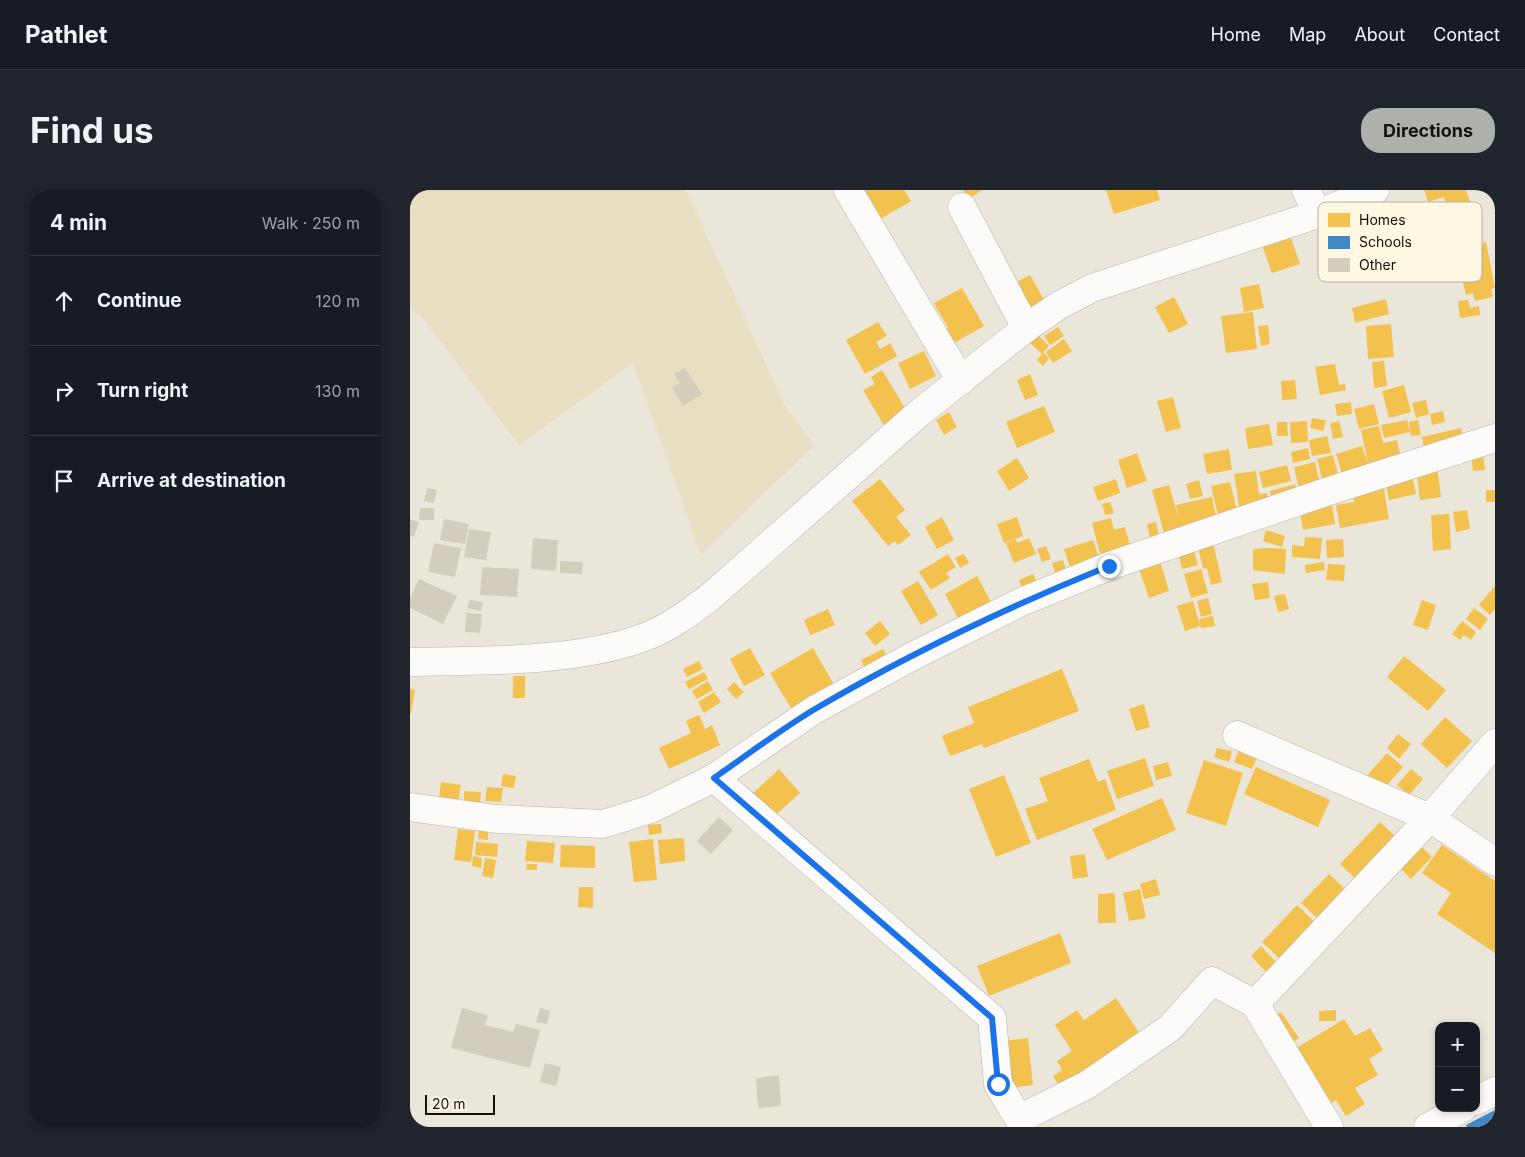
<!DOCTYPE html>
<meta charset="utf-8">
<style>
:root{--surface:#171b24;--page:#20242c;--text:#f1f3f6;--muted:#9ea1a6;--line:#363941;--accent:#afafac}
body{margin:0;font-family:Inter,sans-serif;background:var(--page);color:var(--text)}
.controls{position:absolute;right:15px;bottom:15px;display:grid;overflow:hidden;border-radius:10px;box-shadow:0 2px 8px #0003}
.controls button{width:45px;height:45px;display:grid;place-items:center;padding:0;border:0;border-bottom:1px solid var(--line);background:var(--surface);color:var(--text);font:25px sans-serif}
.scale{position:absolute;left:15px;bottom:12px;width:70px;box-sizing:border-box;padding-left:5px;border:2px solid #121009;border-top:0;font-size:14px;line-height:18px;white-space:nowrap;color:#121009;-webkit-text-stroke:4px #fef7e1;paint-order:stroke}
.stop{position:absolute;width:15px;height:15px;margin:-11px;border:4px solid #1a73e8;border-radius:50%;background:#fff}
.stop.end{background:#1a73e8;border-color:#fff;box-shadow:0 1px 5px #0008}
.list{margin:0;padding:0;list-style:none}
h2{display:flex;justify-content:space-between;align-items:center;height:65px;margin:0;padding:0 20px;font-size:21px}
h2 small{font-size:16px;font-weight:400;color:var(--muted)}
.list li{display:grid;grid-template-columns:32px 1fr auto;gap:15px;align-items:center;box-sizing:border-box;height:90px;padding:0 20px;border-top:1px solid var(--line)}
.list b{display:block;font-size:19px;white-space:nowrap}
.list em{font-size:16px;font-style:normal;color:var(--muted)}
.icon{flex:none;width:28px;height:28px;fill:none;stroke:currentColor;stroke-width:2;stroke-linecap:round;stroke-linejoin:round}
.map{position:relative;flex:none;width:1085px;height:937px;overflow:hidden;border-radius:20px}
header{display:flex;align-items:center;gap:30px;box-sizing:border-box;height:70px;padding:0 25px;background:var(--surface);border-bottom:1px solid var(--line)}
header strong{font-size:24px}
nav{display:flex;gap:28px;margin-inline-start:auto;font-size:18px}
.intro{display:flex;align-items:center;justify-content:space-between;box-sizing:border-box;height:120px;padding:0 30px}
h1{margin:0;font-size:35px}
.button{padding:12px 22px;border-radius:20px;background:var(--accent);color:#111;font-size:18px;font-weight:700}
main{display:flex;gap:30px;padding:0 30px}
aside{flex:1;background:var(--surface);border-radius:20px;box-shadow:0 2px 8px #0003}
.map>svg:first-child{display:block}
</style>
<header>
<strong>Pathlet</strong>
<nav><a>Home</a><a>Map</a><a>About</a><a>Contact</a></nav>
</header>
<div class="intro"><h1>Find us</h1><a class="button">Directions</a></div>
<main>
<aside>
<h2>4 min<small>Walk · 250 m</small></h2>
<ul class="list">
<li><svg class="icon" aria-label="ahead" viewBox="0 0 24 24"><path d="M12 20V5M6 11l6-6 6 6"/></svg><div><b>Continue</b></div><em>120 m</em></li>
<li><svg class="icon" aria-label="right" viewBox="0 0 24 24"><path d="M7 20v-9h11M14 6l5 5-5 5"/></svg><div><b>Turn right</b></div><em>130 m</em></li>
<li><svg class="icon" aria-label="arrive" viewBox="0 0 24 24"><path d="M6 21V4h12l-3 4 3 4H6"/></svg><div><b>Arrive at destination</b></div></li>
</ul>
</aside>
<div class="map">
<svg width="1085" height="937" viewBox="0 0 1085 937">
<rect width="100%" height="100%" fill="#ebe6da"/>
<path fill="#e8dec2" d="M0 0H276L375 216 404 255 291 365 223 173 109 255 11 126 0 118Z"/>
<g fill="#f2c14e">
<path d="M443 0H494L501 11 462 34Z"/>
<path d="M553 0H572L559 9Z"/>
<path d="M696 0H747L750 10 704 24Z"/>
<path d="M1014 0H1056L1062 17 1039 25 1034 7 1018 12Z"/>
<path d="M880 45 890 74 862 83 852 55Z"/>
<path d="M1076 52 1085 98 1081 99 1083 107 1065 111 1063 103 1056 105 1045 60Z"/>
<path d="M620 85 637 115 619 126 601 95Z"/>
<path d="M849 94 854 118 834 122 830 98Z"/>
<path d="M552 98 574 136 539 156 531 142 538 138 524 113Z"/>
<path d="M764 107 778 134 759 143 745 117Z"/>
<path d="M976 109 979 124 945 133 942 118Z"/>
<path d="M1058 110 1060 118 1069 116 1070 125 1050 128 1048 111Z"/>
<path d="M843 122 847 159 816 163 811 126Z"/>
<path d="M468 132 477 146 466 152 470 159 480 153 487 166 455 184 436 150Z"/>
<path d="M981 134 984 167 958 169 956 136Z"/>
<path d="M858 135 860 154 851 156 848 136Z"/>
<path d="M648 137 654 146 640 155 634 146Z"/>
<path d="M626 143 639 156 633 162 639 168 633 176 627 170 632 164 618 151Z"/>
<path d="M654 149 662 161 643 173 636 162Z"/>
<path d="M514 161 526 186 500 199 488 173Z"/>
<path d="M974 171 977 196 964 198 962 172Z"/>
<path d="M925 174 929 195 935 194 936 200 910 205 905 177Z"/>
<path d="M472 180 498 223 475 237 453 200 465 194 461 187Z"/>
<path d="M620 184 628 205 615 210 607 190Z"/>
<path d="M885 190 887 209 872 210 871 191Z"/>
<path d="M994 195 1001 222 979 228 972 201Z"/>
<path d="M763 207 771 238 756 242 747 211Z"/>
<path d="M1016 210 1019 224 1006 228 1002 213Z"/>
<path d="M941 212 942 224 927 226 925 214Z"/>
<path d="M964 214 969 234 949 239 944 219Z"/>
<path d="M634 216 645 242 607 258 596 232Z"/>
<path d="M1033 221 1035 232 1022 235 1020 224Z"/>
<path d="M539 222 547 237 534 245 526 230Z"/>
<path d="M902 228 916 230 913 241 900 238Z"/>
<path d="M997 230 1000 242 974 248 971 235Z"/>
<path d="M1008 230 1011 245 1001 246 999 232Z"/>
<path d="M897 231 898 252 881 253 880 232Z"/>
<path d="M929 231 933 247 923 249 920 233Z"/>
<path d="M867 232H877L878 246H867Z"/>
<path d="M859 234 863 255 838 259 835 238Z"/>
<path d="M969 236 973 253 987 250 992 274 979 277 975 265 977 271 934 290 926 264 952 256 958 274 951 240Z"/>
<path d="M1051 238 1054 252 1015 265 1012 247Z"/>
<path d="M917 246 921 263 902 266 899 250Z"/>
<path d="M898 258 900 269 883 273 881 262Z"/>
<path d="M819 259 822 280 797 284 793 264Z"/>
<path d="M727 263 737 291 717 298 708 270Z"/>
<path d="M1073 263 1075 280 1063 281 1061 265Z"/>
<path d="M923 265 931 295 915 300 907 269Z"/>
<path d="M607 268 619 288 599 301 587 281Z"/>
<path d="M905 272 911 298 890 303 884 277Z"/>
<path d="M877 275 881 291 853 298 849 282Z"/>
<path d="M1027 275 1031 307 1010 310 1006 278Z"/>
<path d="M846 281 849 304 857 303 859 317 830 322 824 284Z"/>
<path d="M1001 281 1006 304 979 310 974 286Z"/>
<path d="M470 289 495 320 486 327 501 345 488 355 485 351 478 356 442 311Z"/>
<path d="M706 289 710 303 688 311 683 297Z"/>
<path d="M789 290 793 306 780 309 776 294Z"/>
<path d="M820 292 828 325 809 330 801 296Z"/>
<path d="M885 294 889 308 864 316 860 301Z"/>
<path d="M973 294 979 329 930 338 926 315 944 312 941 300Z"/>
<path d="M759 295 769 330 766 315 802 307 807 332 754 343 742 300Z"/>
<rect x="1076" y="300" width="9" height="12"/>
<path d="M700 312 704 323 695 325 692 314Z"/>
<path d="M922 315 925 334 893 340 890 321Z"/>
<path d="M1057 320 1060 339 1046 342 1043 322Z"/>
<path d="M1039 324 1041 359 1023 361 1021 325Z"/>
<path d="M532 327 544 350 527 359 515 337Z"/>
<path d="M607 327 613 346 594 353 587 334Z"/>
<path d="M701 328 704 340 715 337 720 355 690 364 682 333Z"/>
<path d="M746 332 750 350 741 353 737 334Z"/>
<path d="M856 340 875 346 872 357 853 351Z"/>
<path d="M895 347 912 348 910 369 882 367V355L894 356Z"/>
<path d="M619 348 626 364 604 373 596 353 606 349 607 353Z"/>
<path d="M802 348 812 392 801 395 797 378 793 379 787 352Z"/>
<path d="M933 349 934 367 917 368 916 350Z"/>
<path d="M683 350 689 368 660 377 654 359Z"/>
<path d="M782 354 788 375 772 379 767 357Z"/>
<path d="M636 356 641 369 632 372 627 359Z"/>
<path d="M858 358 876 359 875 384 843 380V359Z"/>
<path d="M538 364 546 377 536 383 540 388 521 400 509 382Z"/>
<path d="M554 364 559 373 550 378 545 368Z"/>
<path d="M653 370 658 387 647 390 642 373Z"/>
<path d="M750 371 759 401 739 408 729 379Z"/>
<path d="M914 372 915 380 896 383 895 375Z"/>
<path d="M918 374 935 375 934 391 916 390Z"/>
<path d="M791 379 798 403 781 408 774 384Z"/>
<path d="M623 384 630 399 615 405 609 390Z"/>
<path d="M567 386 581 412 549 430 535 404Z"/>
<path d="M508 391 528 425 511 435 491 401Z"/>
<path d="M858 392 860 408 845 410 842 394Z"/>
<path d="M1085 396V419L1080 425 1069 415Z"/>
<path d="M875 404 879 419 868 422 864 406Z"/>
<path d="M798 408 802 424 791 427 787 411Z"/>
<path d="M1012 410 1026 415 1018 440 1003 435Z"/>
<path d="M783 411 790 436 775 441 767 416Z"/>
<path d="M1064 418 1078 429 1070 440 1056 429Z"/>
<path d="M418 419 425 435 400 445 394 430Z"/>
<path d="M803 426 805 436 791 438 789 429Z"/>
<path d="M470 431 480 444 465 456 455 443Z"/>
<path d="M1052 431 1066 442 1061 450 1054 445 1050 450 1042 444Z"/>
<path d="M340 458 355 485 334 496 320 469Z"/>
<path d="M403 458 427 500 385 525 360 483Z"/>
<path d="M473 459 480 472 457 483 451 470Z"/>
<path d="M994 466 1036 500 1018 521 977 487Z"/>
<path d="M289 471 293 479 277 487 273 479Z"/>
<path d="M652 479 669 521 574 558 572 554 540 566 532 546 564 533 558 517Z"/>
<path d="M294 482 298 489 279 499 275 492Z"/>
<rect x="103" y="486" width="12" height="22"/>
<path d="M298 491 303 500 287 509 282 501Z"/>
<path d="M324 492 334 502 326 509 317 499Z"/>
<path d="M0 499 5 500 1 523H0Z"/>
<path d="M304 502 311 512 294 523 288 512Z"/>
<path d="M734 514 740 537 726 541 719 519Z"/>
<path d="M289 525 295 539 302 535 310 555 259 579 249 558 281 543 276 531Z"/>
<path d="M1035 527 1062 551 1037 578 1011 554Z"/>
<path d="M988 544 1001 554 989 569 977 558Z"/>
<path d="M807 558 822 561 819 572 804 567Z"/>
<path d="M829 560 847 568 842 579 824 572Z"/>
<path d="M977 563 993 577 970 603 954 589Z"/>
<path d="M735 568 744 596 707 609 697 581Z"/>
<path d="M679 569 688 592 695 589 706 620 627 650 615 619 638 611 629 588Z"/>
<path d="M794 570 833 583 816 636 776 623Z"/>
<path d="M758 572 762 586 746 590 743 576Z"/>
<path d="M846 577 920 610 908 637 834 604Z"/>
<path d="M369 579 390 603 361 629 340 606Z"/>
<path d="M1001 579 1013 589 999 605 987 595Z"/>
<path d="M93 584 106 586 104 598 91 596Z"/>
<path d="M594 585 621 653 586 667 559 599Z"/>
<path d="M31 592 51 595 47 618 28 616Z"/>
<path d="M77 597 93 598 91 612 75 611Z"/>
<path d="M54 601 71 602 70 613 54 612Z"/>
<path d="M752 608 766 640 697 670 682 639Z"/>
<path d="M970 632 988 649 948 691 930 674Z"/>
<path d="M251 634 252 643 239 645 238 635Z"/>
<path d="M69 636 78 637V650L68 649Z"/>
<path d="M48 639 65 641 61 672 44 670Z"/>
<path d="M274 648 275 671 250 674 248 650Z"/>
<path d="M243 649 247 690 224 692 219 652Z"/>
<path d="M117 651 145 653 143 673 115 671Z"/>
<path d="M66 652 88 654 87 667 65 665Z"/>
<path d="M151 655 185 656V678L150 677Z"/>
<path d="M1010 655 1022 667 1001 689 989 677Z"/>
<path d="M1032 655 1085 691V763L1027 724 1041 703 1012 683Z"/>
<path d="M675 664 678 687 663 689 660 666Z"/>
<path d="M63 666 72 668 71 678 62 676Z"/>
<path d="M75 668 86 670 83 688 72 686Z"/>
<path d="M117 674H127V680H116Z"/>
<path d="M919 684 938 702 910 731 891 713Z"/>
<path d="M746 689 750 705 734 709 730 694Z"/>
<path d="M169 697H183V718L168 717Z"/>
<path d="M730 699 736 728 719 731 713 703Z"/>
<path d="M705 703 706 733H688V704Z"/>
<path d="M887 715 909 736 873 772 852 752Z"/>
<path d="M650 743 661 773 579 806 567 776Z"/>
<path d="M851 756 866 772 856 782 841 766Z"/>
<path d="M706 808 732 847 650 897 643 886 652 880 647 871 662 861 645 835 667 820 674 830Z"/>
<path d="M926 820V831H909V821Z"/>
<path d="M871 822 889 848 877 857 858 831Z"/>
<path d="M934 829 945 846 960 838 973 860 959 869 968 885 945 898 955 914 936 926 926 910 918 915 885 859Z"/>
<path d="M618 848 623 895 600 898 594 851Z"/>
</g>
<path fill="#3f88c5" d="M1085 920V937H1057L1056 935Z"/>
<g fill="#d3cdbc">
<path d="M275 178 292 204 273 216 262 198 270 193 264 184Z"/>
<path d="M17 298 27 300 24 313 14 311Z"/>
<path d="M10 318H24V330H9Z"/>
<path d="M0 329 9 332 4 347 0 346Z"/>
<path d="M34 329 59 334 55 354 30 350Z"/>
<path d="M59 339 81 342 76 370 54 367Z"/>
<path d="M123 348 148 350 146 381 121 379Z"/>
<path d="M24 353 51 358 45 387 18 382Z"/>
<path d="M150 371 173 372 172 384 150 383Z"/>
<path d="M72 377 109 379 107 407 70 405Z"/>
<path d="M9 389 47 406 33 434 0 418V408Z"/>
<path d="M60 410 73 412 71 421 57 418Z"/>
<path d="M56 423 72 424 70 443 55 442Z"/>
<path d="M309 627 323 640 301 664 287 651Z"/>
<path d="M52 818 78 825 75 835 103 842 106 834 130 840 120 878 41 858Z"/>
<path d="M130 818 140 821 137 834 126 832Z"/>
<path d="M135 873 151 877 146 896 130 892Z"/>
<path d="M369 885 371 916 348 918 346 888Z"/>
</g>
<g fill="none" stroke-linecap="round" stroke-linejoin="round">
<g stroke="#b6b3aa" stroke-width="29">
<g id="minor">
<path d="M438 0 551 191"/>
<path d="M896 0 908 24"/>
<path d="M552 17 616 138"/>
<path d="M0 472C71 471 169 472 235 447 259 438 280 422 300 407L508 224 616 138 648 116 682 98 908 24 965 0"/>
<path d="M827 545 1020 628 1085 672"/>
<path d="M304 588 582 828 588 894 609 929 677 895 760 838 802 791 845 814 919 937"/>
<path d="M0 617 87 629 193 634 241 619 304 588 404 520 503 466 611 412 699 376 919 301 1085 248"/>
<path d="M845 814 1020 628 1085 553"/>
<path d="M1066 911 1085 901"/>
<path d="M1018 937 1053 918"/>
</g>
</g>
<use href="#minor" stroke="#fcfbf9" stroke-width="28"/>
</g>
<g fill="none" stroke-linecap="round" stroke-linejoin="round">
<path stroke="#1a73e8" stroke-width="6" d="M588 894 582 828 304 588C337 565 370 540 405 519 499 464 598 417 699 376"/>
</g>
<rect x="908" y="12" width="164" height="80" rx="8" fill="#fef7e1" stroke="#b7b2a0" stroke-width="1"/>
<rect x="918" y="23" width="22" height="14" fill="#f2c14e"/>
<rect x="918" y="46" width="22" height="13" fill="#3f88c5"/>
<rect x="918" y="68" width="22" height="14" fill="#d3cdbc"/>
<g font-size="14" fill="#121009">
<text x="949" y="35">Homes</text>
<text x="949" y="57">Schools</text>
<text x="949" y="80">Other</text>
</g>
</svg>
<div class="controls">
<button>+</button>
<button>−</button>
</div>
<div class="scale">20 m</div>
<div class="stop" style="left:588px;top:894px"></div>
<div class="stop end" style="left:699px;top:376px"></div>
</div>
</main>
